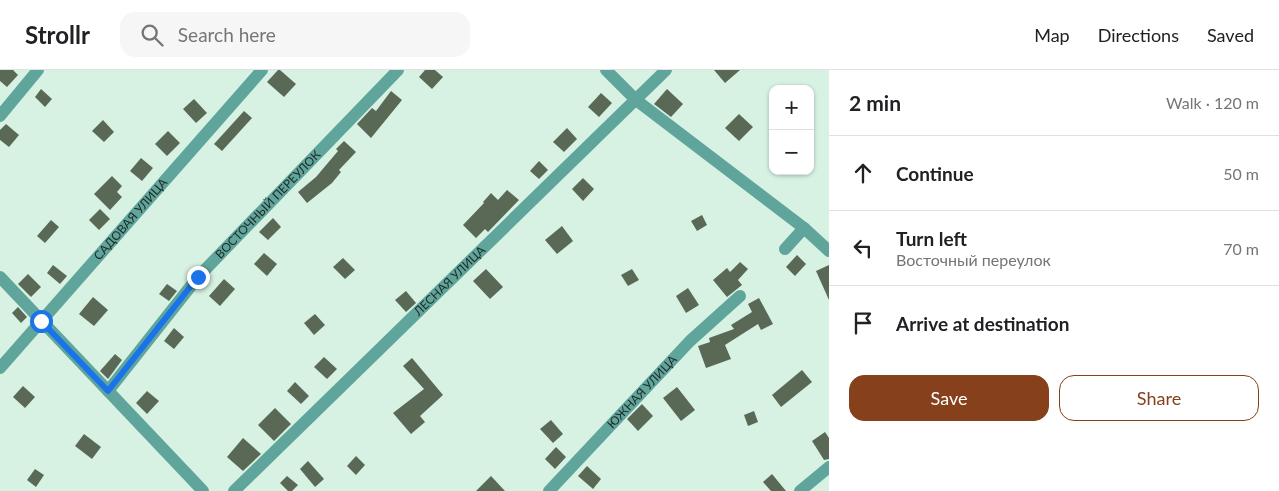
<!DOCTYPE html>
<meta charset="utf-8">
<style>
:root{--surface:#fff;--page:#f6f6f6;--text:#202124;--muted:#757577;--line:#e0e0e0;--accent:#86401b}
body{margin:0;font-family:Lato,sans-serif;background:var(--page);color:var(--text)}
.controls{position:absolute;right:15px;top:15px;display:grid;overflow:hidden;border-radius:10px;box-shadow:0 1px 4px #0004}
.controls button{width:45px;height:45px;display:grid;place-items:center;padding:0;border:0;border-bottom:1px solid var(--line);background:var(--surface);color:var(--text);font:25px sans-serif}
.stop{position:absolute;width:15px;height:15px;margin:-11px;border:4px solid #1a73e8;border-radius:50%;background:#fff}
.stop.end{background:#1a73e8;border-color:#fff;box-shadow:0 1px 5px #0008}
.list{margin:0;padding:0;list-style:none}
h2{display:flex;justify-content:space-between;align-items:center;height:65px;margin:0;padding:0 20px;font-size:21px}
h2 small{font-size:16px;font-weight:400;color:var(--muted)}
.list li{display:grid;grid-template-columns:32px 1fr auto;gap:15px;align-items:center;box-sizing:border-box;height:75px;padding:0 20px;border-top:1px solid var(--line)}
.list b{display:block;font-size:19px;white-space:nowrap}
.list p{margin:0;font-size:16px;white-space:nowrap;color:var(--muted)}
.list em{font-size:16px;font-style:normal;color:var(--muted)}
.actions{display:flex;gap:10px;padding:15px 20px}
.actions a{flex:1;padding:11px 0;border:1px solid var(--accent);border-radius:15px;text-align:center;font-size:18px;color:var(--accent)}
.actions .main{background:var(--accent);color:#fff}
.icon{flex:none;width:28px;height:28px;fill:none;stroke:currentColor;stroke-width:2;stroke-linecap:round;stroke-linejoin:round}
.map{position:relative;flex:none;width:829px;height:421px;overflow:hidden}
header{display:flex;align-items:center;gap:30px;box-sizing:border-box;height:70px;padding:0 25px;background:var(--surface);border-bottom:1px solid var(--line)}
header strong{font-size:24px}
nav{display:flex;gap:28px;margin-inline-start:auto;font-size:18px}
.search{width:350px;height:45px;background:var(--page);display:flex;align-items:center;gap:12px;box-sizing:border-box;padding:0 18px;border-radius:15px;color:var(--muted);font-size:19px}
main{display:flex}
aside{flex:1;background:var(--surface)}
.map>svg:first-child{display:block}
</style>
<header>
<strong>Strollr</strong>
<div class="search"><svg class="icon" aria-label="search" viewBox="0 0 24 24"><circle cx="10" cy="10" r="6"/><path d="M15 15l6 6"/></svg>Search here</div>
<nav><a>Map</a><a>Directions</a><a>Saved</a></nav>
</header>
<main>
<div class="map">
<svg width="829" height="421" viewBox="0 0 829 421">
<rect width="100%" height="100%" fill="#d7f1e3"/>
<g fill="#5a6956">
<path d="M0 0H13L18 5 7 17 0 11Z"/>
<path d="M278 0H280L296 14 284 27 267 12Z"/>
<path d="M425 0H435L443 7 432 19 419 7Z"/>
<path d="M714 0H740L725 13Z"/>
<path d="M41 19 52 29 45 37 35 27Z"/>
<path d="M667 19 683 34 671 47 654 34Z"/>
<path d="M391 21 402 30 371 68 357 54 372 38 376 41Z"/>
<path d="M601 23 612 33 599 47 588 37Z"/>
<path d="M194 29 207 43 196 53 183 39Z"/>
<path d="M244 41 252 48 222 81 214 74Z"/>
<path d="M739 44 753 57 739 71 725 58Z"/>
<path d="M103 50 114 62 104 72 92 61Z"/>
<path d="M6 54 19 65 9 77 0 70V60Z"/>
<path d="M567 58 577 69 564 82 553 72Z"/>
<path d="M168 61 180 73 167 86 155 74Z"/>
<path d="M344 71 356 82 339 100 341 102 332 113 307 133 298 122 316 107 338 81 336 79Z"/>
<path d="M141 88 153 98 142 111 130 101Z"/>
<path d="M539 91 548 100 539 109 530 101Z"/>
<path d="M112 106 122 116 117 122 122 127 110 140 94 124Z"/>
<path d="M583 108 594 119 583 131 572 119Z"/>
<path d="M507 120 519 130 488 162 485 159 476 168 463 155 484 133 483 132 491 123 498 130Z"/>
<path d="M100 139 110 149 99 160 89 150Z"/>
<path d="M702 145 707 155 697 161 691 151Z"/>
<path d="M273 148 281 157 268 170 259 162Z"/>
<path d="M51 150 59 157 45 173 37 166Z"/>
<path d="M562 156 573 171 557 184 545 170Z"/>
<path d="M264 183 277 194 267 206 254 194Z"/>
<path d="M797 185 806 194 795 206 786 197Z"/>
<path d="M343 188 355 200 345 209 333 197Z"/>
<path d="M740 192 748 199 738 210 742 215 727 227 713 210 727 198 730 202Z"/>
<path d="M53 195 67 206 60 214 47 203Z"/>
<path d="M829 195V230L816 201Z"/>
<path d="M486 199 503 217 490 229 473 211Z"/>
<path d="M632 199 639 210 628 216 621 205Z"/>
<path d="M28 204 41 217 31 227 18 214Z"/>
<path d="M224 209 235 219 220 236 209 226Z"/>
<path d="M167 214 177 221 169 231 159 224Z"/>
<path d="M688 218 699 235 686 243 676 226Z"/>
<path d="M406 221 416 233 406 242 395 230Z"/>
<path d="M93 227 108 240 94 256 79 244Z"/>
<path d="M759 228 773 254 761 260 758 254 725 275 731 289 706 298 698 276 710 272 709 268 734 259 731 255 752 242 748 234Z"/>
<path d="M18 237 27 247 21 253 12 243Z"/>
<path d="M315 244 325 255 314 265 304 253Z"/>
<path d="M174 258 184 267 174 279 164 271Z"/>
<path d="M115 284 122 290 108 309 100 301Z"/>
<path d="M324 287 337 299 327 309 314 297Z"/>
<path d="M412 288 443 325 420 346 425 352 411 364 393 343 424 319 403 296Z"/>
<path d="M802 300 812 312 781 337 772 325Z"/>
<path d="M295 312 309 326 301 334 287 321Z"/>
<path d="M23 316 35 327 25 338 13 327Z"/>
<path d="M677 317 695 340 681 351 663 328Z"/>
<path d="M147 321 159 331 147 344 136 333Z"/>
<path d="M642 334 653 346 638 361 627 349Z"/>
<path d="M275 338 291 354 274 371 258 355Z"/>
<path d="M754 341 758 352 748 356 744 345Z"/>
<path d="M551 350 563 364 553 373 540 359Z"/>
<path d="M825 362 829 368V389L824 390 812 371Z"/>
<path d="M84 364 101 377 92 389 75 376Z"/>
<path d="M243 368 261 384 243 401 227 387Z"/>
<path d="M556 377 566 387 555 399 545 389Z"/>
<path d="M356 386 365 395 356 405 347 396Z"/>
<path d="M308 391 324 409 315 417 300 399Z"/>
<path d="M587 396 601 409 593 419 578 406Z"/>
<path d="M35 399 44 405 36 417 27 410Z"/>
<path d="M772 404 786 421H771L763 412Z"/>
<path d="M287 406 298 415 292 421H288L280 413Z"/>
<path d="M491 406 505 421H476Z"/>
</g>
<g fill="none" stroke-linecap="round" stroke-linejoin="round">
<g stroke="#60a59c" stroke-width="12">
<path d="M606 0 636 30 804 158 829 181"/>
<path d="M0 46 38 0"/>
<path d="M785 179 804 158"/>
<path d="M0 207 203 421"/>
<path id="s1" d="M0 298 262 0"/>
<path id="s2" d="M108 321 198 207 398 0"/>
<path id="s3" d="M234 421 666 0"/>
<path id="s4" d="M549 421 690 271 740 226"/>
<path d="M800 421 829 397"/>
</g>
</g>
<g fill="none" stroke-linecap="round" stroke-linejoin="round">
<path stroke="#1a73e8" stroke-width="6" d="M41 251 108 321 198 207"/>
</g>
<g text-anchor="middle" stroke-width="5" stroke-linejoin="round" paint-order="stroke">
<g font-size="12" fill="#222c27" stroke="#d7f1e3">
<text dy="4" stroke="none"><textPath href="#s2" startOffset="246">ВОСТОЧНЫЙ ПЕРЕУЛОК</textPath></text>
<text dy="4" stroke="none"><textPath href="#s1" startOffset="198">САДОВАЯ УЛИЦА</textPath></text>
<text dy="4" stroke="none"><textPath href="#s3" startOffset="301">ЛЕСНАЯ УЛИЦА</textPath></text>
<text dy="4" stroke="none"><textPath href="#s4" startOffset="136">ЮЖНАЯ УЛИЦА</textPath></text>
</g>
</g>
</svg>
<div class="controls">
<button>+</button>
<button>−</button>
</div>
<div class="stop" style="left:41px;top:251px"></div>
<div class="stop end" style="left:198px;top:207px"></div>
</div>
<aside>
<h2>2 min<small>Walk · 120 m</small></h2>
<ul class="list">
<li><svg class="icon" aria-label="ahead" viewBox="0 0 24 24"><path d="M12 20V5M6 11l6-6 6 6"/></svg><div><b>Continue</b></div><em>50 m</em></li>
<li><svg class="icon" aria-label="left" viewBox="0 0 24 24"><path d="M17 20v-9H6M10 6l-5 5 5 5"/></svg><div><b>Turn left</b><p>Восточный переулок</p></div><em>70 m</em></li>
<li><svg class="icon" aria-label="arrive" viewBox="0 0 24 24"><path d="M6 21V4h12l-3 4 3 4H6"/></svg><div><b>Arrive at destination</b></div></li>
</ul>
<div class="actions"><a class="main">Save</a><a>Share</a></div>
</aside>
</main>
